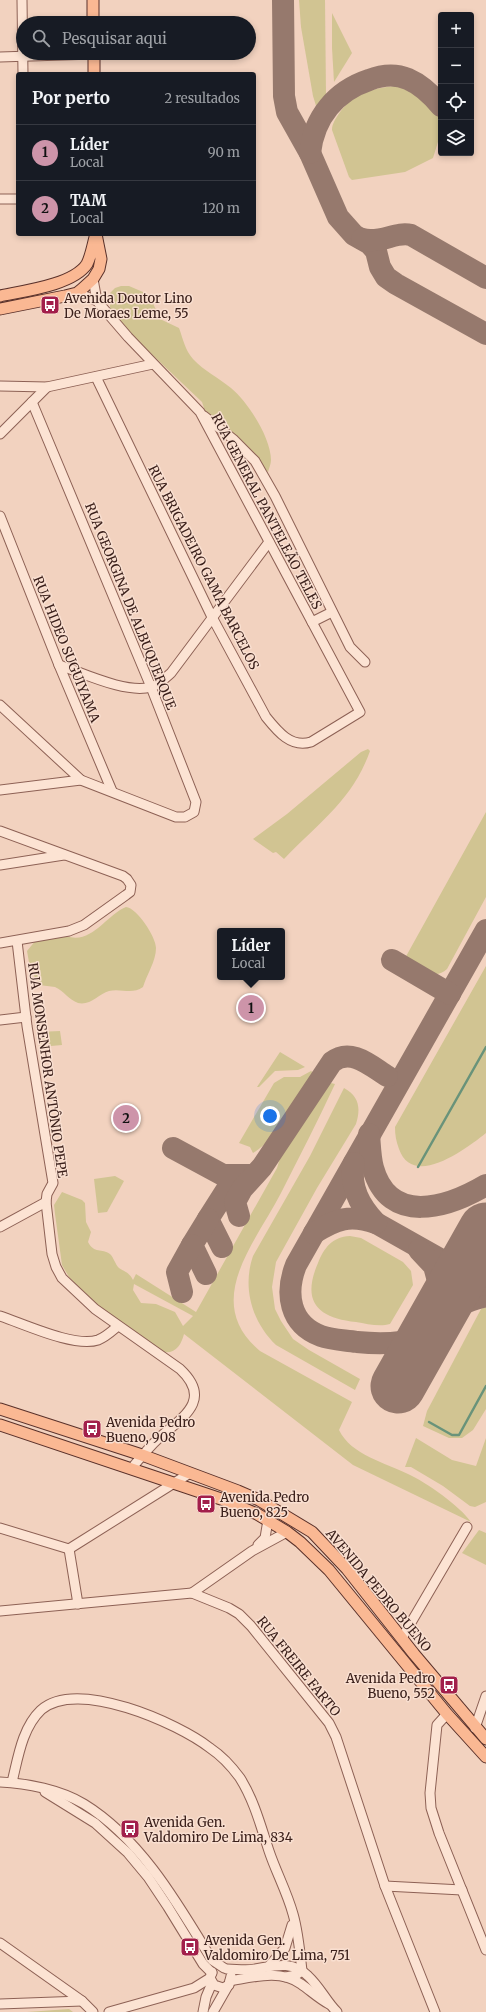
<!DOCTYPE html>
<html lang="pt">
<meta charset="utf-8">
<style>
:root{--surface:#171b24;--page:#242831;--text:#f1f3f6;--muted:#9ea1a6;--line:#363941;--accent:#cd94a9}
body{margin:0;font-family:Merriweather,serif;background:var(--page);color:var(--text)}
.controls{position:absolute;right:12px;top:12px;display:grid;overflow:hidden;border-radius:4px;box-shadow:0 2px 6px #0003}
.controls button{width:36px;height:36px;display:grid;place-items:center;padding:0;border:0;border-bottom:1px solid var(--line);background:var(--surface);color:var(--text);font:20px sans-serif}
.you{position:absolute;left:270px;top:1116px;width:14px;height:14px;margin:-10px;border:3px solid #fff;border-radius:50%;background:#1a73e8;box-shadow:0 0 0 6px #1a73e833}
.badge{display:grid;place-items:center;width:26px;height:26px;border-radius:50%;background:var(--accent);color:#111;font-size:13px;font-weight:700}
.pin{position:absolute;translate:-50% -50%;border:2px solid #fff;box-shadow:0 1px 4px #0006}
.popup{position:absolute;left:217px;top:928px;width:68px;height:52px;box-sizing:border-box;display:grid;place-content:center;border-radius:4px;background:var(--surface);filter:drop-shadow(0 1px 3px #0005);font-size:13px;white-space:nowrap;color:var(--muted)}
.popup b{font-size:15px;color:var(--text)}
.popup::after{content:'';position:absolute;left:50%;top:100%;margin-left:-8px;border:8px solid transparent;border-top-color:var(--surface)}
.list{margin:0;padding:0;list-style:none}
h2{display:flex;justify-content:space-between;align-items:center;height:52px;margin:0;padding:0 16px;font-size:17px}
h2 small{font-size:13px;font-weight:400;color:var(--muted)}
.list li{display:grid;grid-template-columns:26px 1fr auto;gap:12px;align-items:center;box-sizing:border-box;height:56px;padding:0 16px;border-top:1px solid var(--line)}
.list b{display:block;font-size:15px;white-space:nowrap}
.list p{margin:0;font-size:13px;white-space:nowrap;color:var(--muted)}
.list em{font-size:13px;font-style:normal;color:var(--muted)}
.icon{flex:none;width:22px;height:22px;fill:none;stroke:currentColor;stroke-width:2;stroke-linecap:round;stroke-linejoin:round}
.map{position:relative;flex:none;width:486px;height:2012px;overflow:hidden}
.search{position:absolute;background:var(--surface);box-shadow:0 2px 6px #0003;left:16px;top:16px;width:240px;height:44px;display:flex;align-items:center;gap:10px;box-sizing:border-box;padding:0 14px;border-radius:22px;color:var(--muted);font-size:15px}
.panel{position:absolute;background:var(--surface);box-shadow:0 2px 6px #0003;left:16px;top:72px;width:240px;height:164px;border-radius:4px}
.map>svg:first-child{display:block}
</style>
<div class="map">
<svg width="486" height="2012" viewBox="0 0 486 2012">
<rect width="100%" height="100%" fill="#f2d2bf"/>
<g fill="#d1c492" fill-rule="evenodd">
<path d="M299 0H325L326 95 317 109 313 96 301 27Z"/>
<path d="M332 13 352 53 334 82 332 48Z"/>
<path d="M395 86C416 91 428 104 441 119V132L433 158 405 172 352 180 349 177 332 130C332 124 335 120 338 115 351 95 372 88 395 86Z"/>
<path d="M121 286H129L143 292 152 301 160 319 179 328C183 339 185 350 193 359 204 371 219 378 231 388 248 402 271 438 271 460 271 464 269 468 268 472L247 449 205 411 202 402 142 345 110 311V293L115 288Z"/>
<path d="M368 749 370 751C352 801 319 822 284 859L276 852 273 853 253 839 287 814 361 752Z"/>
<path d="M486 812V897L447 969C434 982 416 966 404 960Z"/>
<path d="M126 907C137 908 156 937 156 948 156 961 147 974 143 987 132 995 121 988 109 991 99 994 90 1006 78 1003 69 1000 64 991 55 987 50 986 44 986 39 985L30 968 27 951 36 940 60 927 66 936C92 945 106 915 126 907Z"/>
<path d="M486 966V1133C466 1149 413 1189 399 1149 396 1141 395 1135 395 1127Z"/>
<path d="M60 1031 62 1045 40 1047 38 1032Z"/>
<path d="M280 1052 305 1067 298 1070 275 1071 259 1087H257Z"/>
<path d="M311 1071 314 1073C296 1099 281 1136 253 1153L250 1147 239 1143 274 1083 284 1077H300Z"/>
<path d="M331 1083 335 1084C318 1121 299 1157 281 1193 256 1242 201 1302 260 1351L352 1402 339 1430C351 1455 386 1463 408 1474 426 1482 460 1506 471 1522L353 1465 184 1334C181 1345 176 1354 163 1352L96 1306 69 1277 62 1265 55 1214 54 1205 62 1192 82 1200 85 1203 86 1222 91 1232 88 1242C94 1254 102 1248 110 1254 114 1258 115 1264 119 1268 125 1272 129 1272 133 1280L136 1274 196 1312 277 1168 285 1142 310 1105ZM134 1284 193 1316 183 1326 175 1312 156 1304 141 1303 133 1290Z"/>
<path d="M344 1088C359 1096 361 1108 356 1124L317 1188 276 1262 272 1287 275 1309 281 1321 293 1339 309 1350 360 1379 355 1390 276 1345C252 1322 242 1288 253 1256L310 1156Z"/>
<path d="M115 1176 124 1181 107 1212 98 1213 94 1179Z"/>
<path d="M350 1236 361 1238 403 1262 411 1271 413 1285 390 1324C380 1327 367 1324 356 1322 318 1318 301 1302 318 1263 324 1248 332 1237 350 1236Z"/>
<path d="M486 1307V1409L473 1430 462 1438H449L423 1426 427 1411 481 1309Z"/>
<path d="M416 1438 452 1460 476 1466 486 1438V1502L475 1507 470 1506 443 1486 411 1467H405Z"/>
<path d="M479 1530 486 1533V1565L462 1553Z"/>
<path d="M69 2009 73 2012H27Z"/>
</g>
<g fill="none" stroke-linecap="round" stroke-linejoin="round">
<g stroke="#69937a" stroke-width="2.5">
<path d="M418 1167 486 1047"/>
<path d="M429 1422 452 1435H459L486 1386"/>
</g>
<g stroke="#96796d" stroke-width="22">
<path d="M283 0 284 96 287 112 310 153 338 217 354 235 370 244 376 251 380 267 386 277 396 284 486 334"/>
<path d="M310 153C314 117 336 91 369 80 382 75 396 74 408 79 422 85 432 95 441 106"/>
<path d="M362 239C381 244 396 231 411 235L486 278"/>
<path d="M486 930 296 1265C285 1293 289 1324 321 1336 332 1340 345 1340 357 1342 377 1344 400 1344 420 1338 437 1332 447 1313 463 1304 470 1300 479 1298 486 1296"/>
<path d="M392 960 450 994"/>
<path d="M369 1134C370 1145 370 1157 373 1168 389 1226 447 1208 486 1185"/>
<path d="M173 1148 223 1175H254L229 1186 208 1219 222 1247"/>
<path d="M239 1216 235 1202 242 1189 262 1167 332 1062C351 1047 371 1066 387 1076"/>
<path d="M376 1223 486 1285"/>
<path d="M486 1232 483 1253 486 1264"/>
<path d="M314 1233C336 1219 350 1214 376 1223 360 1206 349 1187 354 1163"/>
<path d="M419 1250 434 1266 441 1292 435 1312"/>
<path d="M206 1274 192 1245 208 1219"/>
<path d="M182 1292 177 1272 192 1245"/>
</g>
<path stroke="#96796d" stroke-width="55" d="M398 1386 486 1230"/>
<g stroke="#8d6155" stroke-width="11">
<g id="minor">
<path d="M22 0 23 74"/>
<path d="M0 57 94 54"/>
<path d="M0 199H18"/>
<path d="M93 279 97 301"/>
<path d="M77 293 97 301 128 337 200 412 360 712 311 742C291 748 278 732 266 717L212 617 96 377"/>
<path d="M0 386 47 387 153 364"/>
<path d="M204 416 233 439 255 461 275 496 350 647 365 662"/>
<path d="M0 434 47 387"/>
<path d="M0 516 59 665 112 791"/>
<path d="M312 622 332 612"/>
<path d="M59 665C83 673 126 694 151 687 159 685 165 678 171 673L269 542"/>
<path d="M0 705 81 780 176 817H185L194 812 196 802 151 687 32 402"/>
<path d="M0 790 81 780"/>
<path d="M0 831 123 876 127 879 131 885 130 892 126 895 84 925 69 931 0 943"/>
<path d="M0 865 64 855"/>
<path d="M17 941 27 1026 53 1183 47 1194 46 1202 52 1254 56 1267 62 1278 95 1309 180 1369C212 1399 185 1416 160 1437 149 1447 140 1458 131 1469"/>
<path d="M0 1020 26 1017"/>
<path d="M0 1227 46 1202"/>
<path d="M0 1316C24 1324 75 1348 98 1340 106 1337 112 1331 118 1326"/>
<path d="M0 1528 69 1549 190 1473"/>
<path d="M258 1545 265 1538 268 1520"/>
<path d="M69 1549 78 1604"/>
<path d="M192 1593 252 1551 287 1532"/>
<path d="M0 1611 192 1593 229 1608 239 1614 251 1626 329 1723 336 1737 385 1886 435 2012"/>
<path d="M402 1638 467 1527"/>
<path d="M447 1714 437 1725 430 1793 431 1808 439 1833 486 1950"/>
<path d="M475 1728 486 1696"/>
<path d="M0 1782C27 1783 61 1790 84 1804 141 1839 178 1904 212 1960L224 1968"/>
<path d="M12 1782C18 1758 22 1728 41 1710 77 1678 178 1723 210 1748 222 1756 232 1767 240 1778 254 1800 261 1827 269 1851 276 1872 287 1892 293 1914 298 1931 300 1952 302 1971L296 1975 286 1977"/>
<path d="M45 1792 95 1823 128 1853 148 1877 168 1907 203 1964 212 1973"/>
<path d="M385 1886 462 1890"/>
<path d="M0 1943 82 2001 93 2012"/>
<path d="M269 1966 285 1948 292 1925"/>
<path d="M227 1969C236 1969 246 1971 255 1969 274 1966 292 1960 308 1976 320 1987 326 2001 337 2012"/>
<path d="M212 1972 210 1978 214 1985 223 1988 229 1985"/>
<path d="M230 1981C254 1977 280 1969 301 1984 311 1991 318 1998 329 2004"/>
<path d="M0 2004 82 2001"/>
<path d="M109 2012 194 1988 210 1978"/>
<path d="M203 2012 206 1997 212 1983"/>
<path d="M213 2012 229 1984 231 1976"/>
</g>
</g>
<g stroke="#5a312a" stroke-width="13">
<g id="major">
<path d="M93 0V23"/>
<path d="M94 53V74"/>
<path d="M0 296C24 291 73 285 87 264 91 256 93 245 95 237"/>
<path d="M0 309 65 296 77 293 82 289 93 279 99 269 101 259 96 234"/>
<path d="M0 1409 142 1455 238 1491 259 1500 312 1532 347 1569 414 1654 486 1739"/>
<path d="M0 1425 221 1499 257 1514 287 1532 300 1542 329 1570 447 1714 486 1757"/>
</g>
</g>
<use href="#minor" stroke="#fce3d3" stroke-width="9"/>
<use href="#major" stroke="#fab893" stroke-width="11"/>
</g>
<defs>
<g id="bus-square" transform="scale(1)"><rect x="-9" y="-9" width="18" height="18" rx="4" fill="#a21f4b" stroke="#f9dfd0"/><path d="M-5-6H5V4H4V6H2V4H-2V6H-4V4H-5ZM-3.5-4V0h7V-4ZM-3.5 1.2v1.5H-2V1.2ZM2 1.2v1.5H3.5V1.2Z" fill="#fff"/></g>
</defs>
<g fill-rule="evenodd">
<use href="#bus-square" x="50" y="305"/>
<use href="#bus-square" x="92" y="1429"/>
<use href="#bus-square" x="206" y="1504"/>
<use href="#bus-square" x="449" y="1685"/>
<use href="#bus-square" x="130" y="1829"/>
<use href="#bus-square" x="190" y="1947"/>
</g>
<g text-anchor="middle" stroke-width="3" stroke-linejoin="round" paint-order="stroke">
<g font-size="13" fill="#3b201b" stroke="#f9dfd0" text-anchor="start">
<text x="64" y="303">Avenida Doutor Lino<tspan x="64" dy="15">De Moraes Leme, 55</tspan></text>
<text x="106" y="1427">Avenida Pedro<tspan x="106" dy="15">Bueno, 908</tspan></text>
<text x="220" y="1502">Avenida Pedro<tspan x="220" dy="15">Bueno, 825</tspan></text>
<text x="435" y="1683" text-anchor="end">Avenida Pedro<tspan x="435" dy="15">Bueno, 552</tspan></text>
<text x="144" y="1827">Avenida Gen.<tspan x="144" dy="15">Valdomiro De Lima, 834</tspan></text>
<text x="204" y="1945">Avenida Gen.<tspan x="204" dy="15">Valdomiro De Lima, 751</tspan></text>
</g>
<g font-size="13" fill="#3b201b" stroke="#f9dfd0">
<text transform="translate(267 511) rotate(62)" y="5">RUA GENERAL PANTELEÃO TELES</text>
<text transform="translate(204 567) rotate(63)" y="5">RUA BRIGADEIRO GAMA BARCELOS</text>
<text transform="translate(131 606) rotate(68)" y="5">RUA GEORGINA DE ALBUQUERQUE</text>
<text transform="translate(67 649) rotate(68)" y="5">RUA HIDEO SUGUIYAMA</text>
<text transform="translate(48 1070) rotate(82)" y="5">RUA MONSENHOR ANTÔNIO PEPE</text>
<text transform="translate(379 1590) rotate(50)" y="5">AVENIDA PEDRO BUENO</text>
<text transform="translate(299 1666) rotate(51)" y="5">RUA FREIRE FARTO</text>
</g>
</g>
</svg>
<div class="controls">
<button>+</button>
<button>−</button>
<button><svg class="icon" aria-label="locate" viewBox="0 0 24 24"><circle cx="12" cy="12" r="6"/><path d="M12 2v4M12 18v4M2 12h4M18 12h4"/></svg></button>
<button><svg class="icon" aria-label="layers" viewBox="0 0 24 24"><path d="M12 4l9 5-9 5-9-5zM3 14l9 5 9-5"/></svg></button>
</div>
<div class="you"></div>
<div class="pin badge" style="left:251px;top:1008px">1</div>
<div class="popup"><b>Líder</b>Local</div>
<div class="pin badge" style="left:126px;top:1118px">2</div>
<div class="search"><svg class="icon" aria-label="search" viewBox="0 0 24 24"><circle cx="10" cy="10" r="6"/><path d="M15 15l6 6"/></svg>Pesquisar aqui</div>
<section class="panel">
<h2>Por perto<small>2 resultados</small></h2>
<ul class="list">
<li><span class="badge">1</span><div><b>Líder</b><p>Local</p></div><em>90 m</em></li>
<li><span class="badge">2</span><div><b>TAM</b><p>Local</p></div><em>120 m</em></li>
</ul>
</section>
</div>
